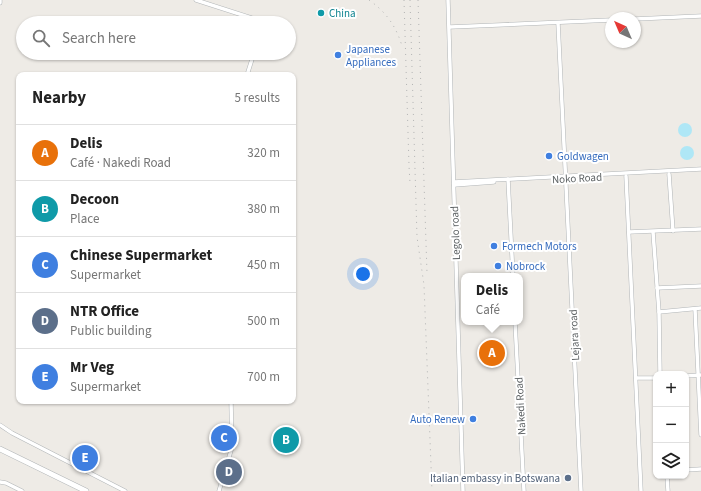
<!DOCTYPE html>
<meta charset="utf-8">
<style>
:root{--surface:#fff;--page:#f2f2f2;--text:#222;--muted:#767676;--line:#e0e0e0;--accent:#d74459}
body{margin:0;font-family:"Source Sans 3",sans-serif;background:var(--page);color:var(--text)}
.controls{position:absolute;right:12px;bottom:12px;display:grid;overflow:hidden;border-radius:8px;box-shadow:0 1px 3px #0004}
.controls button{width:36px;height:36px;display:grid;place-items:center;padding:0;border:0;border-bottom:1px solid var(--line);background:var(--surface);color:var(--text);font:20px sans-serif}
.compass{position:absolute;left:605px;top:12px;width:36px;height:36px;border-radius:50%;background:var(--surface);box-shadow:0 1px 3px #0004;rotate:316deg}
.you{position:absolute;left:363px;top:274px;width:14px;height:14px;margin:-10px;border:3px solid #fff;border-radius:50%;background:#1a73e8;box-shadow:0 0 0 6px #1a73e833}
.badge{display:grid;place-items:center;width:26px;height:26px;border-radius:50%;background:var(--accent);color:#fff;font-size:13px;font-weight:700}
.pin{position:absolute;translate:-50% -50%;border:2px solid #fff;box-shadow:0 1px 4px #0006}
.popup{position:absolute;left:461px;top:273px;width:62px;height:52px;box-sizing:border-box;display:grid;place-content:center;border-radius:8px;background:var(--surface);filter:drop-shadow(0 1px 3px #0005);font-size:13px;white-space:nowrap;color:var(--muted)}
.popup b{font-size:15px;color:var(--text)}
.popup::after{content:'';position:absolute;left:50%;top:100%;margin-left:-8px;border:8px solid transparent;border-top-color:var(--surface)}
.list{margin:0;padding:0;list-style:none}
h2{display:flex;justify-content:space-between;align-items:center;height:52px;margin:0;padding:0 16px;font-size:17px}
h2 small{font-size:13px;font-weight:400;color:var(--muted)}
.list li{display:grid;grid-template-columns:26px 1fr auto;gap:12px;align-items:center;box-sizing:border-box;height:56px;padding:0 16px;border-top:1px solid var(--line)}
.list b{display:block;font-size:15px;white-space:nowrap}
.list p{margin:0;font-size:13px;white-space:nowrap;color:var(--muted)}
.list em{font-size:13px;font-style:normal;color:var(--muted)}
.icon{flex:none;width:22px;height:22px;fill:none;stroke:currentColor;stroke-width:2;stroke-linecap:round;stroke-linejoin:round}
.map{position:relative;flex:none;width:701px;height:491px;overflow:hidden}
.search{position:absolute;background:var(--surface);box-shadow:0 1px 3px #0004;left:16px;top:16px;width:280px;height:44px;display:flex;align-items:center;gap:10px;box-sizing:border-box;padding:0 14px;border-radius:22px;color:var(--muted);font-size:15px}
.panel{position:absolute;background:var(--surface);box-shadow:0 1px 3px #0004;left:16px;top:72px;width:280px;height:332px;border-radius:8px}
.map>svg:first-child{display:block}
</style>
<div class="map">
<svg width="701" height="491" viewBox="0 0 701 491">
<rect width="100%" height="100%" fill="#eeebe6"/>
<g fill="#afe7f6">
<circle cx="685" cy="130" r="7"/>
<circle cx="687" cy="153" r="7"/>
</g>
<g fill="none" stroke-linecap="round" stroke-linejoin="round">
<g stroke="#b1b5b7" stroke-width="4.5">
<g id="minor">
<path d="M196 0 264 22V23"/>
<path d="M448 0 463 491"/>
<path d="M0 3V0"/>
<path d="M635 19 701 16"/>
<path d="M558 23 581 491"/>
<path d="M450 27 611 20"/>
<path d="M247 75 254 53"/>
<path d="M669 174 673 231"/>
<path d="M626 176 641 491"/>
<path d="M508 179 513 276"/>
<path d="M454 182 701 169"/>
<path d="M454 185 494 182"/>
<path d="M629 232 701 229"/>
<path d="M653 232 659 312 660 374"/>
<path d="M657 288 701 286"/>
<path d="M695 309 701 435"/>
<path d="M659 312 701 308"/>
<path d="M515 322 524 491"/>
<path d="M686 376 701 375"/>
<path d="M636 378H656"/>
<path d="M0 425 12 433 125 491"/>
<path d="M686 470 701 469"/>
<path d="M667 476 668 491"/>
<path d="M0 482 6 483 22 491"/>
<path d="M219 491 232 447 231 401"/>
</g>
</g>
<g stroke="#b1b5b7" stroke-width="6">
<path id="secondary" d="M0 449 86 491"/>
</g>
<use href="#minor" stroke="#fff" stroke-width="3.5"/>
<use href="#secondary" stroke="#fff" stroke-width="5"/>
<g stroke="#b2b3b3" stroke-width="1" stroke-dasharray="1 5" stroke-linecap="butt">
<path d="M369 0C386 12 396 26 402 46"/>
<path d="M404 0 409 166 410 183"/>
<path d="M410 0 417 237 424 285 432 491"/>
<path d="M418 0 427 273"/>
</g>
</g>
<circle fill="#0f9aa8" stroke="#fff" stroke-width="1.5" cx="321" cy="13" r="4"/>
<g fill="#3f7fe0" stroke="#fff" stroke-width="1.5">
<circle cx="338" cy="55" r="4"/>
<circle cx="549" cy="156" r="4"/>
<circle cx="494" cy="246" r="4"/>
<circle cx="498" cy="266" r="4"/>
<circle cx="473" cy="419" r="4"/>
</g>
<circle fill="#5c6f8a" stroke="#fff" stroke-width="1.5" cx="568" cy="478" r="4"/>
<g text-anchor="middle" stroke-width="4" stroke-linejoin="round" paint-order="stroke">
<g font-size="11" fill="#0d838f" stroke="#fff" text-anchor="start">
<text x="329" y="17">China</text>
</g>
<g font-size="11" fill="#366cbe" stroke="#fff" text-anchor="start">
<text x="346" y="53">Japanese<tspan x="346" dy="13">Appliances</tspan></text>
<text x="557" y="160">Goldwagen</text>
<text x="502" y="250">Formech Motors</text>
<text x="506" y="270">Nobrock</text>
<text x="465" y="423" text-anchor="end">Auto Renew</text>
</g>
<g font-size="11" fill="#5e6365" stroke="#fff">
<text transform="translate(577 178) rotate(-3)" y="4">Noko Road</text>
<text transform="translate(455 233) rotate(-92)" y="4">Legolo road</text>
<text transform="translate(574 335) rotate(-93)" y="4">Lejara road</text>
<text transform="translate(520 406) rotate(-93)" y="4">Nakedi Road</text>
</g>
<g font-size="11" fill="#4e5e75" stroke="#fff" text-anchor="end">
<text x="560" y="482">Italian embassy in Botswana</text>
</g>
</g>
</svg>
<div class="controls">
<button>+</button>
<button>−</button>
<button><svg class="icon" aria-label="layers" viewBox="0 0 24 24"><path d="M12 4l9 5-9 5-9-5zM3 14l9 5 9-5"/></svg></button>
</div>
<svg class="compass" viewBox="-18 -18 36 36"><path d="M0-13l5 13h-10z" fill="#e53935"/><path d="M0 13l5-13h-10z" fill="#767676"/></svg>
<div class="you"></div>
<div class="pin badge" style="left:492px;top:353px;background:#e8710a">A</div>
<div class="popup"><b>Delis</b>Café</div>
<div class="pin badge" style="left:286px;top:440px;background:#0f9aa8">B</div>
<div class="pin badge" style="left:224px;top:438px;background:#3f7fe0">C</div>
<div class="pin badge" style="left:229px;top:472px;background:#5c6f8a">D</div>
<div class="pin badge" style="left:85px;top:458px;background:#3f7fe0">E</div>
<div class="search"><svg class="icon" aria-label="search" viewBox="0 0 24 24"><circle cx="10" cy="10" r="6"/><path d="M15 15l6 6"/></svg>Search here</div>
<section class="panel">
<h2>Nearby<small>5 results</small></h2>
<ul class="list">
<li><span class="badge" style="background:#e8710a">A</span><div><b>Delis</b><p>Café · Nakedi Road</p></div><em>320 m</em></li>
<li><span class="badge" style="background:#0f9aa8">B</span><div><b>Decoon</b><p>Place</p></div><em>380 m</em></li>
<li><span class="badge" style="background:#3f7fe0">C</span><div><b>Chinese Supermarket</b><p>Supermarket</p></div><em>450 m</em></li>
<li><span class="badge" style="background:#5c6f8a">D</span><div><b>NTR Office</b><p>Public building</p></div><em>500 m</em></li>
<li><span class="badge" style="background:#3f7fe0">E</span><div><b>Mr Veg</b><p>Supermarket</p></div><em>700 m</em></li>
</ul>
</section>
</div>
